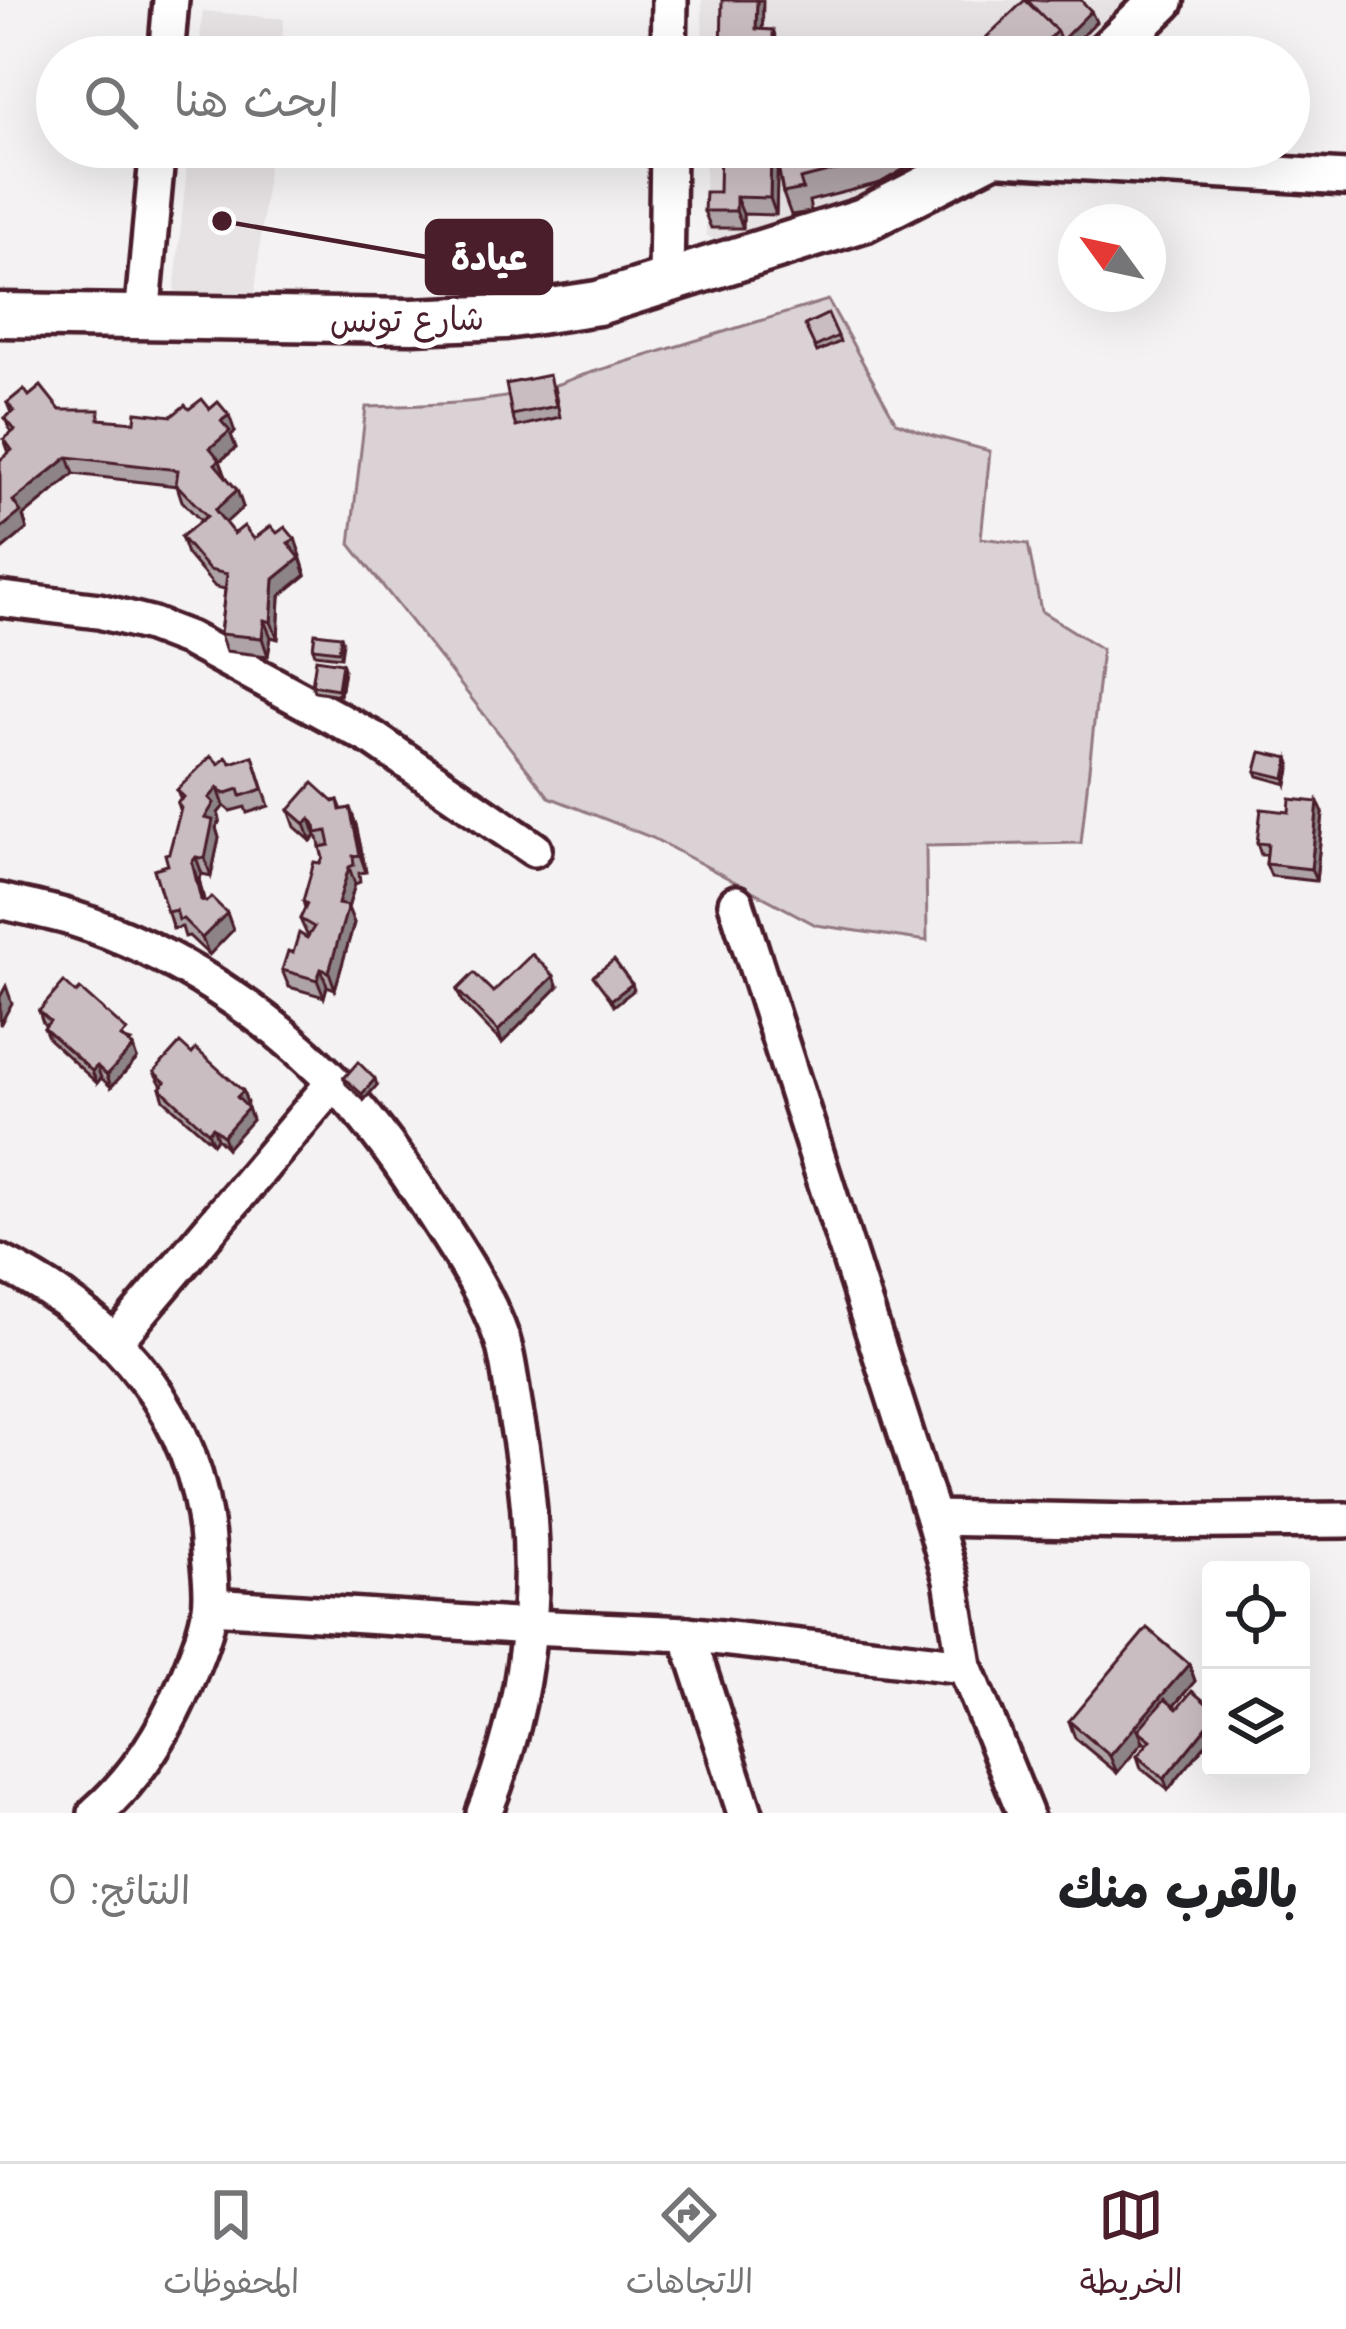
<!DOCTYPE html>
<html lang="ar">
<meta charset="utf-8">
<style>
:root{--surface:#fff;--page:#f2f2f2;--text:#202124;--muted:#757577;--line:#e0e0e0;--accent:#4a1f2b}
body{margin:0;font-family:"Playpen Sans","Playpen Sans Arabic",sans-serif;background:var(--page);color:var(--text);direction:rtl}
.controls{position:absolute;right:36px;bottom:36px;display:grid;overflow:hidden;border-radius:12px;box-shadow:0 12px 48px #0002}
.controls button{width:108px;height:108px;display:grid;place-items:center;padding:0;border:0;border-bottom:3px solid var(--line);background:var(--surface);color:var(--text);font:60px sans-serif}
.compass{position:absolute;left:1058px;top:204px;width:108px;height:108px;border-radius:50%;background:var(--surface);box-shadow:0 12px 48px #0002;rotate:303deg}
.list{margin:0;padding:0;list-style:none}
h2{display:flex;justify-content:space-between;align-items:center;height:156px;margin:0;padding:0 48px;font-size:51px}
h2 small{font-size:39px;font-weight:400;color:var(--muted)}
.icon{flex:none;width:66px;height:66px;fill:none;stroke:currentColor;stroke-width:2;stroke-linecap:round;stroke-linejoin:round}
.map{position:relative;flex:none;width:1346px;height:1813px;overflow:hidden;direction:ltr}
.search{position:absolute;background:var(--surface);box-shadow:0 12px 48px #0002;left:36px;right:36px;top:36px;height:132px;display:flex;align-items:center;gap:30px;box-sizing:border-box;padding:0 42px;border-radius:66px;color:var(--muted);font-size:45px}
.sheet{height:348px;background:var(--surface)}
nav{display:flex;justify-content:space-around;align-items:center;box-sizing:border-box;height:168px;border-top:3px solid var(--line);background:var(--surface);font-size:33px;color:var(--muted)}
nav a{display:grid;justify-items:center;gap:6px}
nav .on{color:var(--accent)}
.map>svg:first-child{display:block}
</style>
<div class="map">
<svg width="1346" height="1813" viewBox="0 0 1346 1813">
<rect width="100%" height="100%" fill="#f4f2f2"/>
<filter id="ink" filterUnits="userSpaceOnUse"><feTurbulence type="fractalNoise" baseFrequency=".00833" numOctaves="2"/><feDisplacementMap in="SourceGraphic" scale="24" xChannelSelector="R" yChannelSelector="G"/><feConvolveMatrix kernelMatrix="1 2 1 2 8 2 1 2 1" color-interpolation-filters="sRGB"/></filter>
<g filter="url(#ink)">
<g fill="#e7e2e3">
<path d="M702 0H1129L1071 57H703Z"/>
<path d="M203 11 284 19 280 57H198Z"/>
<path d="M189 147H270L254 304 174 296Z"/>
<path d="M705 147H962L901 185 731 250 706 235Z"/>
</g>
<path fill="#dbd2d5" stroke="#927880" stroke-width="3" d="M828 300 896 422 930 435 990 451 981 538 1028 544 1041 611 1102 649 1081 843 926 846 927 941 816 925 653 838 549 797 350 544 366 407C438 405 513 404 580 376Z"/>
<g fill="none" stroke-linecap="round" stroke-linejoin="round">
<g stroke="#4a1f2b" stroke-width="42">
<g id="minor">
<path d="M166 57 171 0"/>
<path d="M669 57 670 0"/>
<path d="M986 157 1346 178"/>
<path d="M666 281 668 147"/>
<path d="M142 318 158 147"/>
<path d="M0 599 99 611 150 624 189 639 374 739 534 849"/>
<path d="M0 901C24 907 48 911 71 918 173 950 273 1016 345 1094 377 1129 406 1170 432 1211 458 1251 486 1293 502 1339 509 1361 511 1387 515 1410 542 1549 538 1681 484 1813"/>
<path d="M736 903 933 1518 951 1580 965 1666 1025 1813"/>
<path d="M0 1262C118 1320 201 1418 208 1553 209 1570 213 1590 210 1608 206 1634 194 1661 184 1686 163 1735 136 1778 96 1813"/>
<path d="M114 1343 333 1083"/>
<path d="M933 1518 1137 1522 1346 1520"/>
<path d="M211 1606 530 1627 687 1634 965 1666"/>
<path d="M687 1634 745 1813"/>
</g>
</g>
<g stroke="#4a1f2b" stroke-width="51">
<g id="tertiary">
<path d="M1103 57 1162 0"/>
<path d="M0 315 412 321 505 317 598 303 863 220 986 157 998 147"/>
</g>
</g>
<use href="#minor" stroke="#fff" stroke-width="33"/>
<use href="#tertiary" stroke="#fff" stroke-width="42"/>
</g>
<g fill="#aea3a6" stroke="#4a1f2b" stroke-width="3">
<path d="M790 147H942L880 183 809 201 811 212 791 215 783 193 777 162 776 215 743 214V228H711L704 211 719 192 778 149Z"/>
<path d="M828 314 840 342 817 352 805 325Z"/>
<path d="M554 387 560 417 516 427 512 415Z"/>
<path d="M29 396 60 410 103 420 135 422 172 416 189 409H210L235 432 231 435 236 448 220 461 226 477 237 490 243 507 225 523 234 534 254 539 277 533 295 539 306 575 280 596 278 639 271 637 268 656 226 651 220 634 225 589 215 587 187 554 181 537 201 521 182 501 177 486 74 474 23 516 27 529 0 551V460L9 453 4 439 11 433 5 418 11 413 7 403Z"/>
<path d="M341 636 343 642 341 657 315 654 313 648Z"/>
<path d="M342 663 344 669 340 695 314 691 312 685Z"/>
<path d="M253 756 269 806 247 813 245 807 230 811 224 806 218 813 220 820 216 828 219 838 211 876 202 874 199 879 204 901 227 913 233 930 209 955 189 936 185 937 182 927 173 929 154 869 168 865 180 812 177 803 181 800 177 790 219 764 231 763Z"/>
<path d="M1289 758 1291 764 1287 784 1258 776 1256 771Z"/>
<path d="M338 800 342 810 350 808 356 825 366 872 359 873 360 882 355 884 348 908 354 923 335 989 327 986 324 997 289 987 282 970 293 953 308 937 300 919 305 908 303 901 323 858 318 838 316 836 311 841 295 827 289 810Z"/>
<path d="M1289 812 1323 813 1316 881 1271 876 1266 864 1267 855H1261L1257 843Z"/>
<path d="M558 987 502 1043 462 1002 457 990 493 992Z"/>
<path d="M39 1011 131 1042 129 1044 137 1059 111 1087 101 1078 97 1083 49 1039 44 1028 46 1026 43 1023Z"/>
<path d="M192 1054 243 1091 247 1103 245 1105 248 1108 252 1120 227 1148 217 1138 213 1143 164 1100 160 1088 162 1086 154 1072Z"/>
<path d="M344 1078 377 1085 364 1100 346 1084Z"/>
<path d="M1189 1664 1195 1681 1174 1706 1177 1709 1211 1707V1738L1168 1790 1141 1768 1137 1756 1147 1745 1143 1742 1117 1773 1075 1738 1069 1721Z"/>
</g>
<g fill="#8d8487" stroke="#4a1f2b" stroke-width="3">
<path d="M757 0H763L762 46 756 29Z"/>
<path d="M1091 11 1096 22 1061 57H1029L1057 31Z"/>
<path d="M773 30 780 47 779 57H773Z"/>
<path d="M771 147H778L776 215 770 198Z"/>
<path d="M736 197 743 214V228L736 211Z"/>
<path d="M229 415 235 432 231 435 236 448 220 461 226 477 221 481 210 448 221 421Z"/>
<path d="M68 457 74 474 23 516 27 529 0 551V529L13 501Z"/>
<path d="M237 490 243 507 221 527 215 510Z"/>
<path d="M295 539 301 556 295 560 288 543Z"/>
<path d="M300 558 306 575 280 596 278 639 271 622 274 579Z"/>
<path d="M264 620 271 637 268 656 262 638Z"/>
<path d="M342 663 344 669 340 695 338 689Z"/>
<path d="M1289 758 1291 764 1287 784 1285 778Z"/>
<path d="M218 788 224 806 218 813 220 820 216 828 219 838 211 876 205 859V818L209 798Z"/>
<path d="M1318 802 1323 813 1316 881 1311 869Z"/>
<path d="M350 808 356 825 366 872 360 855Z"/>
<path d="M310 819 316 836 311 841 305 824Z"/>
<path d="M196 857 202 874 199 879 208 917 192 862Z"/>
<path d="M349 867 355 884 348 908 354 923 335 989 329 972 338 904Z"/>
<path d="M227 913 233 930 209 955 202 938Z"/>
<path d="M321 969 327 986 324 997 317 980Z"/>
<path d="M554 976 558 987 502 1043 498 1031Z"/>
<path d="M632 984 634 990 614 1006 611 1000Z"/>
<path d="M6 986 12 1003 0 1025V997Z"/>
<path d="M133 1047 137 1059 111 1087 107 1075Z"/>
<path d="M97 1066 101 1078 97 1083 92 1071Z"/>
<path d="M375 1079 377 1085 364 1100 362 1094Z"/>
<path d="M243 1091 247 1103 241 1109 237 1097Z"/>
<path d="M248 1108 252 1120 227 1148 223 1136Z"/>
<path d="M213 1127 217 1138 213 1143 208 1132Z"/>
<path d="M1189 1664 1195 1681 1147 1737 1138 1730 1143 1742 1117 1773 1110 1756Z"/>
<path d="M1211 1721V1738L1168 1790 1164 1779Z"/>
</g>
<g fill="#cabdc1" stroke="#4a1f2b" stroke-width="3">
<path d="M722 0H757L756 29 773 30V57H721Z"/>
<path d="M1025 0 1057 31 1029 57H962L971 52Z"/>
<path d="M1027 0H1081L1091 11 1061 41 1057 31Z"/>
<path d="M720 147H771L770 198 736 197V211H704L705 192H719Z"/>
<path d="M790 147H896L872 161 800 179 803 189 783 193 775 149Z"/>
<path d="M828 314 838 336 815 347 805 325Z"/>
<path d="M549 375 556 406 512 415 506 384Z"/>
<path d="M41 386 60 410H99V419L135 422 136 412 172 416 185 405 189 409 202 399 210 409 218 402 229 415 221 421 230 431 210 448 220 460 215 464 237 490 215 510 234 534 244 526 254 539 271 526 277 533 285 527 295 539 288 543 300 558 274 579 271 622 264 620 262 638 220 634 227 574 209 570 181 537 207 516 176 484 178 470 68 457 13 501 21 512 0 529V460L12 450 4 439 15 430 5 418 14 411 7 403 24 389 29 396Z"/>
<path d="M315 633 341 636 339 651 313 648Z"/>
<path d="M316 659 342 663 338 689 312 685Z"/>
<path d="M1261 752 1289 758 1285 778 1256 771Z"/>
<path d="M211 756 219 764 226 757 231 763 253 756 263 789 241 796 239 789 224 794 218 788 209 798 214 803 205 818 213 820 205 859 196 857 192 862 201 900 206 902 211 897 227 913 202 938 183 919 179 920 176 910 167 912 154 869 168 865 165 854 169 853 181 808 177 803 184 797 177 790Z"/>
<path d="M313 783 334 802 338 800 340 810 350 808 360 855 353 856 354 865 349 867 338 904 348 906 329 972 321 969 317 980 282 970 288 951 293 953 299 933 307 938 314 927 300 919 307 904 303 901 314 862 320 863 323 858 320 847 330 845 327 831 316 833 315 825 310 819 305 824 289 810Z"/>
<path d="M1290 799 1318 802 1311 869 1266 864 1268 844 1257 843 1261 809 1289 812Z"/>
<path d="M532 954 554 976 498 1031 457 990 474 973 493 992Z"/>
<path d="M614 960 632 984 611 1000 593 976Z"/>
<path d="M64 982 76 993 80 989 127 1031 121 1037 133 1047 107 1075 97 1066 92 1071 44 1028 50 1021 39 1011Z"/>
<path d="M180 1043 192 1054 196 1049 243 1091 237 1097 248 1108 223 1136 213 1127 208 1132 160 1088 165 1082 154 1072Z"/>
<path d="M358 1062 375 1079 362 1094 344 1078Z"/>
<path d="M1147 1628 1189 1664 1110 1756 1069 1721Z"/>
<path d="M1192 1691 1211 1707V1721L1164 1779 1137 1756 1151 1740 1138 1730 1165 1699 1177 1709Z"/>
</g>
</g>
<g text-anchor="middle" stroke-width="12" stroke-linejoin="round" paint-order="stroke">
<g font-size="33" fill="#4a1f2b" stroke="#fff">
<text transform="translate(407 319) rotate(-1)" y="12">شارع تونس</text>
</g>
</g>
<path fill="none" stroke="#4a1f2b" stroke-width="4.5" d="M222 221L427 257"/>
<circle fill="#4a1f2b" stroke="#fff" stroke-width="4.5" cx="222" cy="221" r="12"/>
<rect fill="#4a1f2b" stroke="#4a1f2b" stroke-width="4.5" x="427" y="221" width="124" height="72" rx="12"/>
<g font-size="36" text-anchor="middle" font-weight="bold" fill="#fff">
<text x="489" y="270">عيادة</text>
</g>
</svg>
<div class="controls">
<button><svg class="icon" aria-label="locate" viewBox="0 0 24 24"><circle cx="12" cy="12" r="6"/><path d="M12 2v4M12 18v4M2 12h4M18 12h4"/></svg></button>
<button><svg class="icon" aria-label="layers" viewBox="0 0 24 24"><path d="M12 4l9 5-9 5-9-5zM3 14l9 5 9-5"/></svg></button>
</div>
<svg class="compass" viewBox="-18 -18 36 36"><path d="M0-13l5 13h-10z" fill="#e53935"/><path d="M0 13l5-13h-10z" fill="#757577"/></svg>
<div class="search"><svg class="icon" aria-label="search" viewBox="0 0 24 24"><circle cx="10" cy="10" r="6"/><path d="M15 15l6 6"/></svg>ابحث هنا</div>
</div>
<section class="sheet">
<h2>بالقرب منك<small>النتائج: 0</small></h2>
<ul class="list">
</ul>
</section>
<nav>
<a class="on"><svg class="icon" aria-label="map" viewBox="0 0 24 24"><path d="M3 6l6-2 6 2 6-2v14l-6 2-6-2-6 2zM9 4v14M15 6v14"/></svg>الخريطة</a>
<a><svg class="icon" aria-label="directions" viewBox="0 0 24 24"><path d="M12 3l9 9-9 9-9-9zM9 14v-3h6M13 9l2 2-2 2"/></svg>الاتجاهات</a>
<a><svg class="icon" aria-label="saved" viewBox="0 0 24 24"><path d="M7 4h10v16l-5-4-5 4z"/></svg>المحفوظات</a>
</nav>
